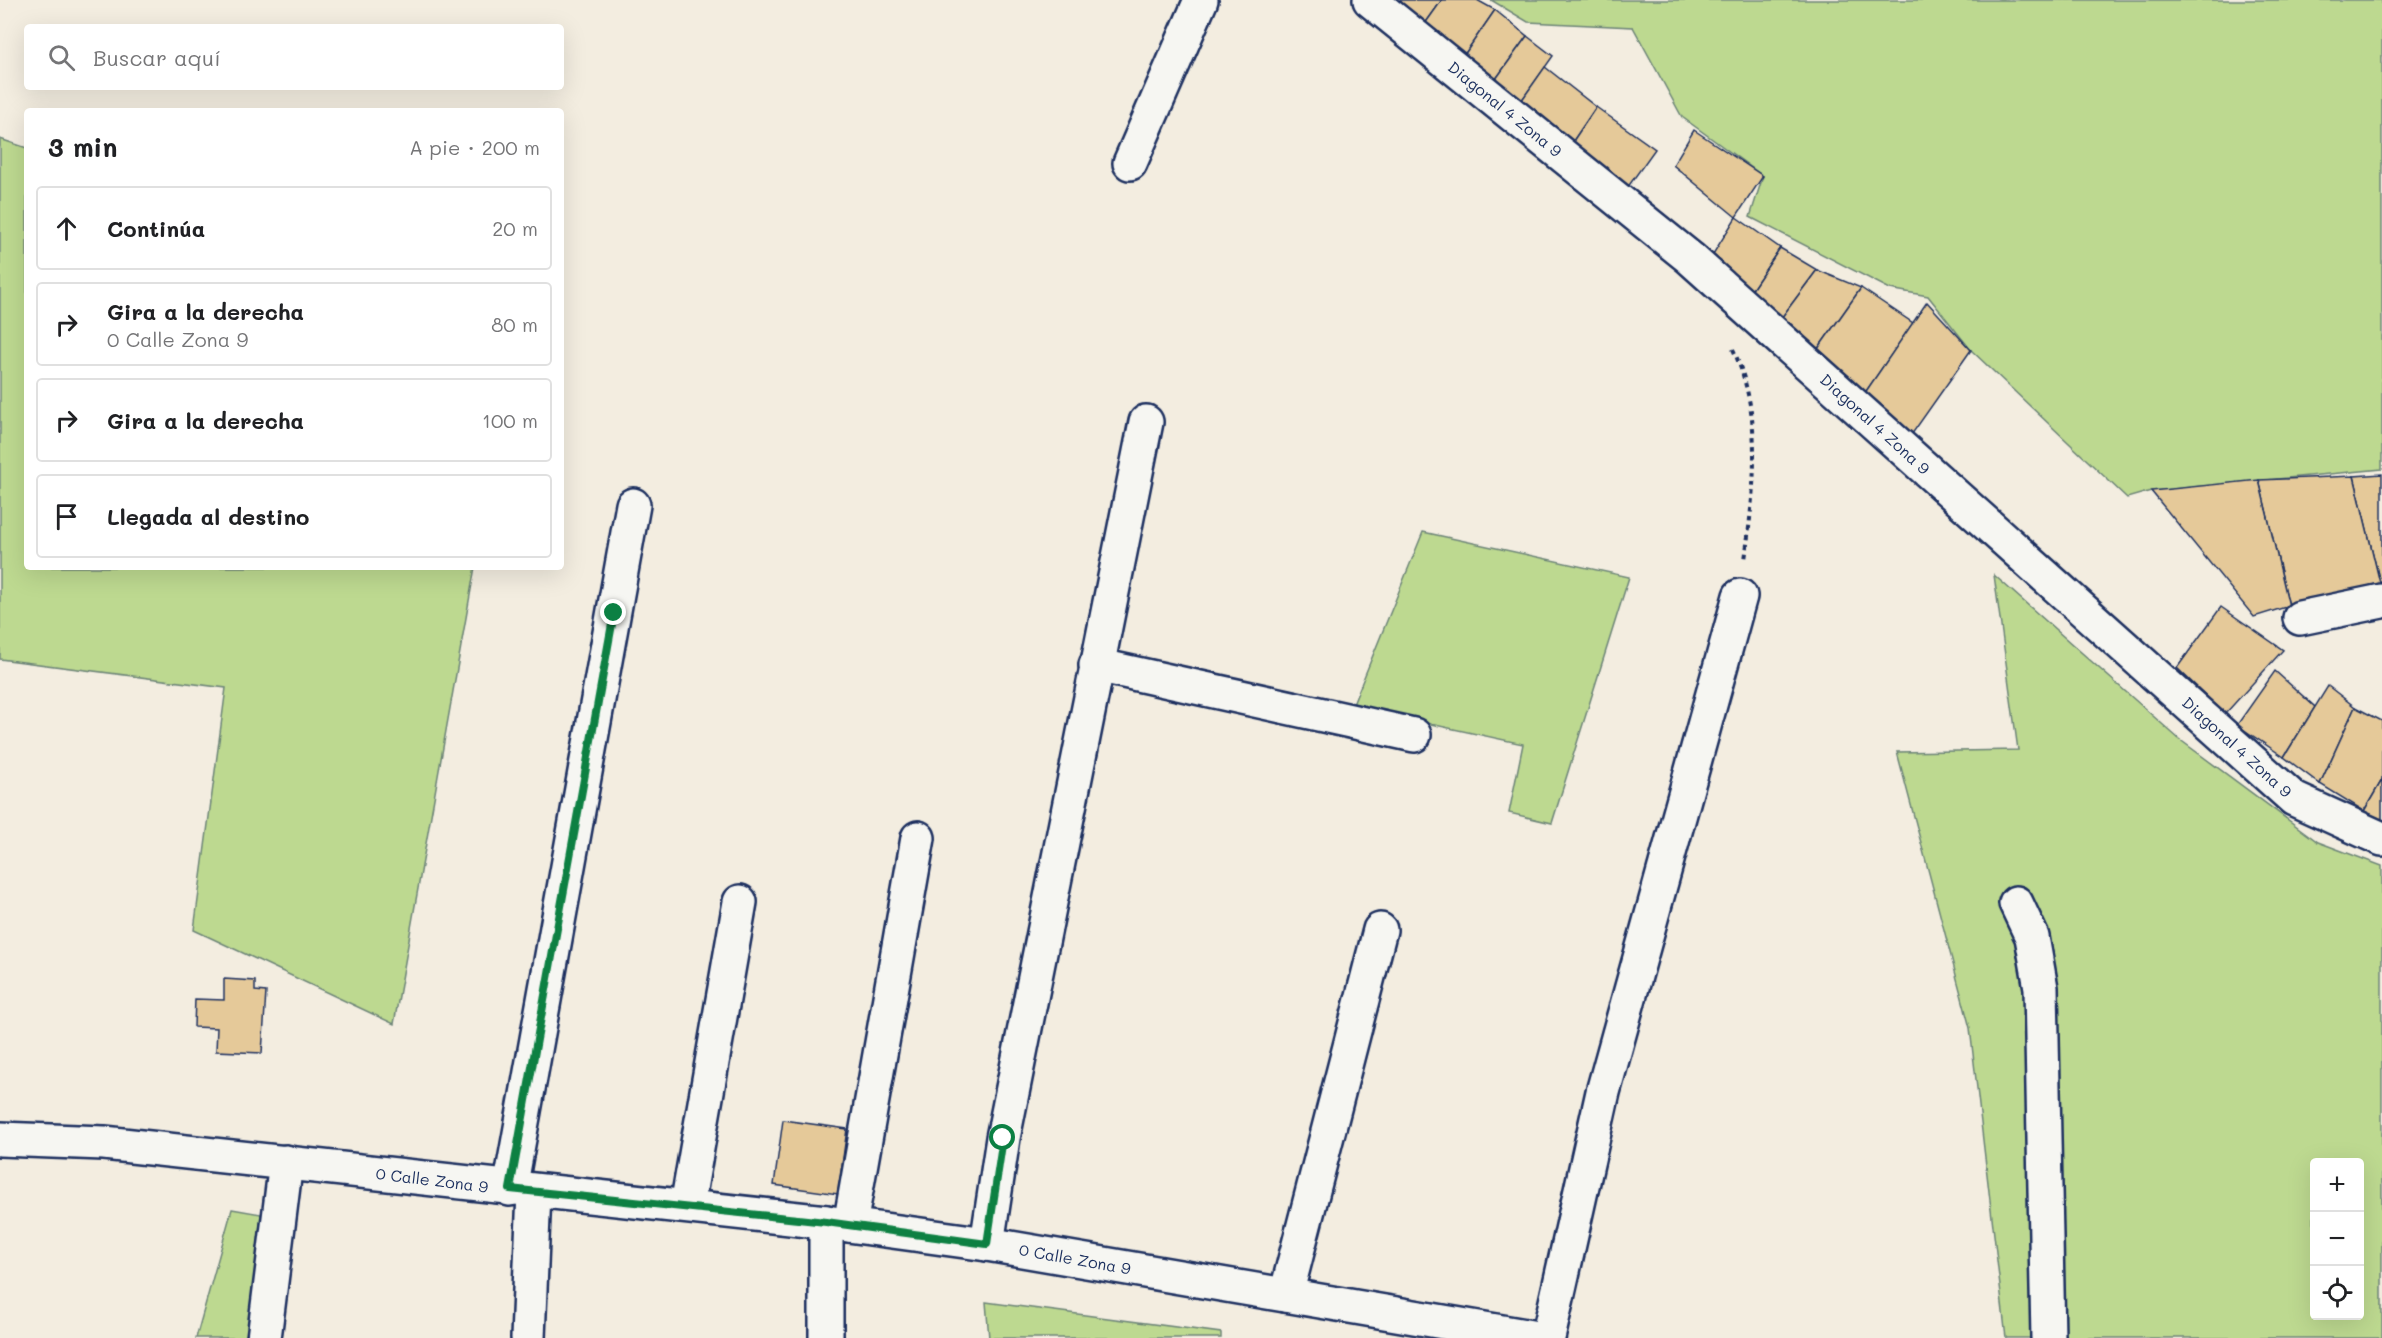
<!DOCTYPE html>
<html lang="es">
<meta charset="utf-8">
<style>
:root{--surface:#fff;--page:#f6f6f6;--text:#202124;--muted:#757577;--line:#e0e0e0}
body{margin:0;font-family:Mali,sans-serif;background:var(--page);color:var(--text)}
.controls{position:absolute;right:18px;bottom:18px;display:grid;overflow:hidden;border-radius:6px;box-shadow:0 6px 24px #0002}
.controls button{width:54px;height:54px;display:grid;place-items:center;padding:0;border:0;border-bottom:2px solid var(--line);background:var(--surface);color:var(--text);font:30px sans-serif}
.stop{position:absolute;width:18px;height:18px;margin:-14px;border:4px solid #0b8043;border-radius:50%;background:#fff}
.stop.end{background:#0b8043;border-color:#fff;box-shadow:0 2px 6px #0008}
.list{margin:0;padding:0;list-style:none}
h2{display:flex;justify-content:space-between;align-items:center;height:78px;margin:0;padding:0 24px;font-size:26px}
h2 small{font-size:20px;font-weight:400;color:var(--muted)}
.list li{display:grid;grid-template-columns:39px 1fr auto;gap:18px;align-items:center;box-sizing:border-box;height:84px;margin:0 12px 12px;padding:0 12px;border:2px solid var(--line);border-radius:6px}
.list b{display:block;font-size:22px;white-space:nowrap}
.list p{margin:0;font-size:20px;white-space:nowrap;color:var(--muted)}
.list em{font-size:20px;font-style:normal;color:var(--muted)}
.icon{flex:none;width:33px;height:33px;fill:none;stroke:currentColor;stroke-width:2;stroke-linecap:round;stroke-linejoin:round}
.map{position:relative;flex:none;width:2382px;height:1338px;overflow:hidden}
.search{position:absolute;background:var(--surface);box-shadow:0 6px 24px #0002;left:24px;top:24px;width:540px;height:66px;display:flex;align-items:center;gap:15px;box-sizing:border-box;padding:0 21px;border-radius:6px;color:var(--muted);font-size:22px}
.panel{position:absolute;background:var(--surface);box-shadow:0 6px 24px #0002;left:24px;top:108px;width:540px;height:462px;border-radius:6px}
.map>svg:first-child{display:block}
</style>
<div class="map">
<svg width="2382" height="1338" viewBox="0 0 2382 1338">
<rect width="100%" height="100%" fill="#f3ede0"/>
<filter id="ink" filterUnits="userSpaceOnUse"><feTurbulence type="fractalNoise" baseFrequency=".0167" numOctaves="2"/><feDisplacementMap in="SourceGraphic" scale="12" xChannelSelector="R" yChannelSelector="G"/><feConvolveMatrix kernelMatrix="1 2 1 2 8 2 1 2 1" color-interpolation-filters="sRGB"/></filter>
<g filter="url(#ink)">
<g fill="#bdd990" stroke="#6c8477" stroke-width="1.5" fill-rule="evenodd">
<path d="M1491 0H2382V469L2151 491 2127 498 1971 350 1928 296 1890 289 1750 217 1763 176 1682 117 1633 27 1528 22Z"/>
<path d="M0 139 27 148V567H475L394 1024 194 930 226 688 0 659Z"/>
<path d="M1423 532 1629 577 1552 823 1509 813 1523 744 1352 707Z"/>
<path d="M1994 575 2179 739 2318 842 2382 866V1338H2006L1970 1028 1897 752 2018 750ZM2314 1162H2360V1316H2314Z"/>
<path d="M232 1209 261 1214 248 1338H196Z"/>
<path d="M986 1302 1221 1333V1338H989Z"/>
</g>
<g fill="#e5c999" stroke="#1b2f5e" stroke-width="1.5">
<path d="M1393 0H1442L1422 28Z"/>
<path d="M1442 0H1477L1495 10 1462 58 1422 28Z"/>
<path d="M1495 10 1527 36 1493 83 1462 58Z"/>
<path d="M1527 36 1553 56 1519 104 1493 83Z"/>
<path d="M1545 67 1596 107 1569 147 1519 104Z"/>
<path d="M1596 107 1655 149 1625 191 1569 147Z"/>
<path d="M1694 130 1763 176 1736 217 1673 165Z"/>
<path d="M1736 217 1780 248 1747 297 1708 262Z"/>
<path d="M1780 248 1817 270 1776 325 1747 297Z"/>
<path d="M1817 270 1861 288 1815 353 1776 325Z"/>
<path d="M1861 288 1913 323 1860 400 1815 353Z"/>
<path d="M1927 302 1971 350 1907 441 1860 400Z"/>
<path d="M2382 474V583H2380L2354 476Z"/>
<path d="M2354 476 2380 583 2289 606 2259 480Z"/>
<path d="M2259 480 2289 606 2254 617 2151 491Z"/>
<path d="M2221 607 2283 650 2225 714 2177 668Z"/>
<path d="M2275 671 2315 707 2284 757 2237 725Z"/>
<path d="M2328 686 2355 707 2320 784 2284 757Z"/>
<path d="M2355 707 2382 721V780L2364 811 2320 784Z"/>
<path d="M2382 780V820L2364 811Z"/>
<path d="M224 979 255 981V991L266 992 262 1053 216 1051 217 1028 194 1027 195 999 224 1000Z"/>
<path d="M783 1120 847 1129 838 1194 774 1185Z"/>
</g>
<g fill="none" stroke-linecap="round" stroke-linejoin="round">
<g stroke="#1b2f5e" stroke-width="38">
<g id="minor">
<path d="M1130 163 1201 0"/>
<path d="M2300 618 2382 601"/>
<path d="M1096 665 1414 735"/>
<path d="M2016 903 2032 937 2041 988 2048 1338"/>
<path d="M0 1139 104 1143 826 1222 987 1244 1537 1338"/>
<path d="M510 1189 633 505"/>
<path d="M687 1206 740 902"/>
<path d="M850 1225 918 838"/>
<path d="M987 1244 1003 1138 1146 422"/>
<path d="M1286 1295 1380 930"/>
<path d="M264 1338 286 1162"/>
<path d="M528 1338 534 1192"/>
<path d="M826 1338V1222"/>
<path d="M1548 1338 1603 1092 1740 596"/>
</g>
</g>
<g stroke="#1b2f5e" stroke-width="38">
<path id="major" d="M1370 0 1690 258 2294 799 2382 839"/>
</g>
<path stroke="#1b2f5e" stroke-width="4" stroke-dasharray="4.5 4.5" stroke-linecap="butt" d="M1733 349C1764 417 1754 488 1745 560"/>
<use href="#minor" stroke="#f6f6f2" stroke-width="33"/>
<use href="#major" stroke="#f6f6f2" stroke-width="33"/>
</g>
</g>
<g fill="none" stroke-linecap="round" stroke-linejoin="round" filter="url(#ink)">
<path stroke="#0b8043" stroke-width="8" d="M614 613 510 1189 826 1222 987 1244 1003 1138"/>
</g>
<g text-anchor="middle" stroke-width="6" stroke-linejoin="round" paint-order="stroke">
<g font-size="16" fill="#1b2f5e" stroke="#f6f6f2">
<text transform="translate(1505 109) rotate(39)" y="6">Diagonal 4 Zona 9</text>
<text transform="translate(1875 424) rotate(42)" y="6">Diagonal 4 Zona 9</text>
<text transform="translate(2237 747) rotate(42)" y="6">Diagonal 4 Zona 9</text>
<text transform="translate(432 1180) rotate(7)" y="6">0 Calle Zona 9</text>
<text transform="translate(1075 1259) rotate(10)" y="6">0 Calle Zona 9</text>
</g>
</g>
</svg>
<div class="controls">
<button>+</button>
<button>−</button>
<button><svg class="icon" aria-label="locate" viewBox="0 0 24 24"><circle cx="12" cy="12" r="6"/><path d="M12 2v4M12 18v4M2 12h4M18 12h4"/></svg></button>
</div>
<div class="stop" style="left:1003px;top:1138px"></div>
<div class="stop end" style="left:614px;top:613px"></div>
<div class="search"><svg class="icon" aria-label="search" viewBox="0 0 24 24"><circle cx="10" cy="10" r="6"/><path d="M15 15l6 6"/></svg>Buscar aquí</div>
<section class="panel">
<h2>3 min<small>A pie · 200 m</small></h2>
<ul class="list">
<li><svg class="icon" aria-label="ahead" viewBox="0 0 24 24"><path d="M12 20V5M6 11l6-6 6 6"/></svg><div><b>Continúa</b></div><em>20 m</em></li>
<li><svg class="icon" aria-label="right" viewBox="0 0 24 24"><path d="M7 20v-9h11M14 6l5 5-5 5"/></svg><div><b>Gira a la derecha</b><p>0 Calle Zona 9</p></div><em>80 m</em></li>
<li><svg class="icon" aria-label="right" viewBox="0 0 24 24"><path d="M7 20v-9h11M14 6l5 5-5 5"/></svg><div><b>Gira a la derecha</b></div><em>100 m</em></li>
<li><svg class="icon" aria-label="arrive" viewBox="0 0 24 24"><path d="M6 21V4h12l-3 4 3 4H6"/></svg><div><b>Llegada al destino</b></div></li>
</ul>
</section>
</div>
